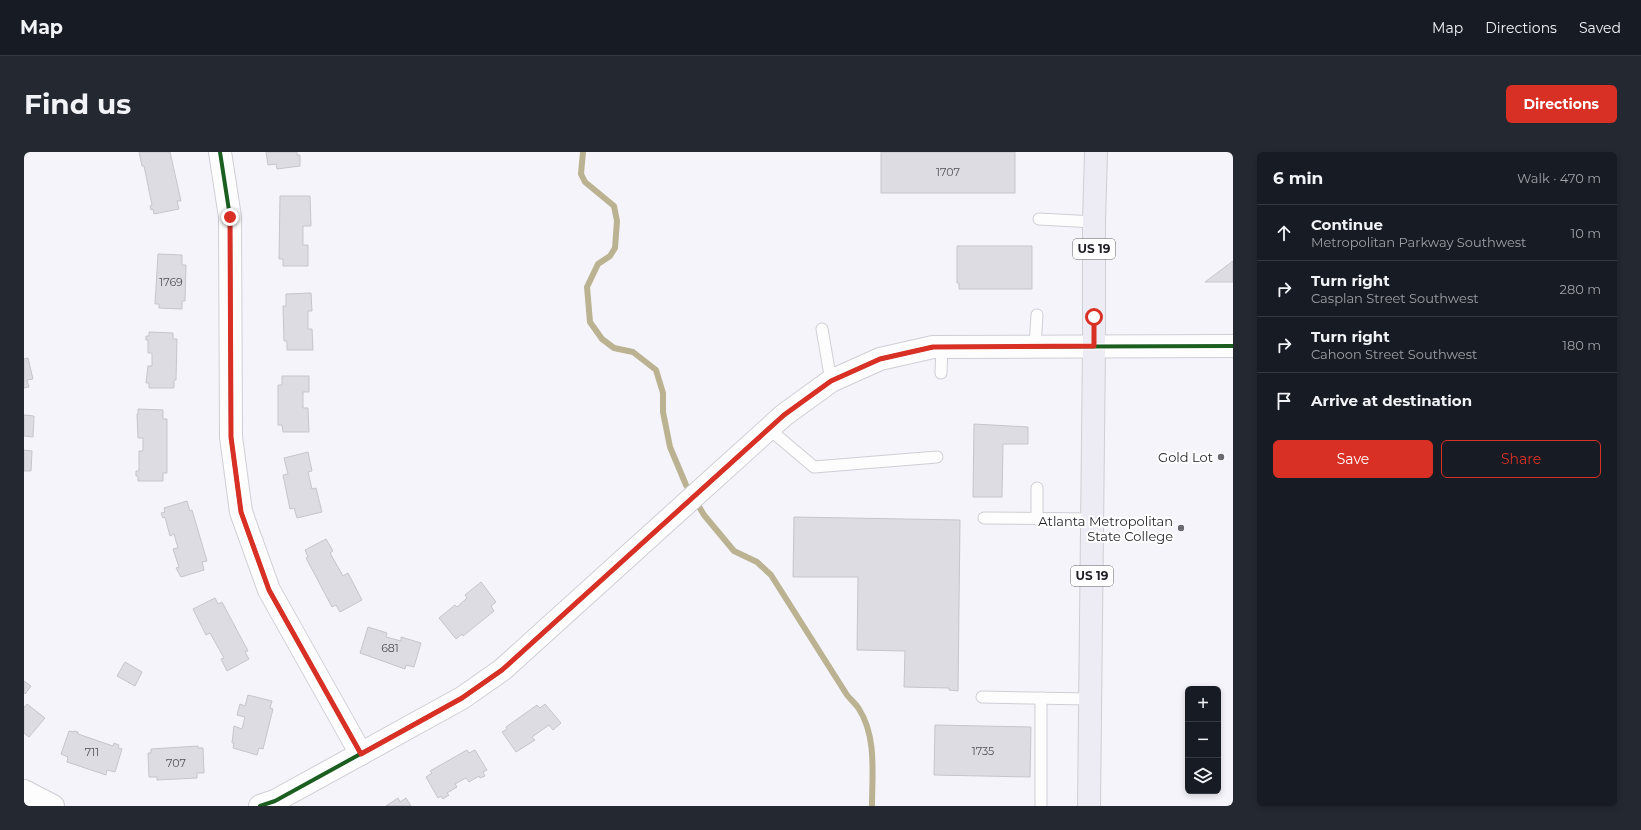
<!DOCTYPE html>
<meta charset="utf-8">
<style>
:root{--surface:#171b24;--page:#242831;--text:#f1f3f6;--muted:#9ea1a6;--line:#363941;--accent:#d93025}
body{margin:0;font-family:Montserrat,sans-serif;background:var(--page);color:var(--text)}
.controls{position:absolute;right:12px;bottom:12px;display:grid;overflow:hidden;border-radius:6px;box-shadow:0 2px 6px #0003}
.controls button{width:36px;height:36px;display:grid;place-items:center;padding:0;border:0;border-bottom:1px solid var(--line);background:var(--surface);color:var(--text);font:20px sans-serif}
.stop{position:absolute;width:12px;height:12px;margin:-9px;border:3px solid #d93025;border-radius:50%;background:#fff}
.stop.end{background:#d93025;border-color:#fff;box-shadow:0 1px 4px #0008}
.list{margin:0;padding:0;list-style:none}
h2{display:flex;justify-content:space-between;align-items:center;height:52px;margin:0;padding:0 16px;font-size:17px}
h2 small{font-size:13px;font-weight:400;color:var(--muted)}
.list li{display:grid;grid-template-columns:26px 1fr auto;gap:12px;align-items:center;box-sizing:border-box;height:56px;padding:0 16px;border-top:1px solid var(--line)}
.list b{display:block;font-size:15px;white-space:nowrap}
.list p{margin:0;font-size:13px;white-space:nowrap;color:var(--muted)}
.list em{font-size:13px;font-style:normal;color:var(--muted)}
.actions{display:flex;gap:8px;padding:12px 16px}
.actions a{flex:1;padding:9px 0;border:1px solid var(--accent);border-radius:6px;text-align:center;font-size:14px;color:var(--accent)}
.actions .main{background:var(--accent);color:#fff}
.icon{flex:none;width:22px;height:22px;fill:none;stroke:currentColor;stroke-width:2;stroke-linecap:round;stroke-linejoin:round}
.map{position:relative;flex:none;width:1209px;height:654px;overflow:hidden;border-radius:6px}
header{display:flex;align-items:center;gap:24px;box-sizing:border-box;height:56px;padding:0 20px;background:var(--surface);border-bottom:1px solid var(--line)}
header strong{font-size:19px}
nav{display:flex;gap:22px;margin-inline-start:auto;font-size:14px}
.intro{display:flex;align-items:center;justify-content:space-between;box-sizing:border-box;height:96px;padding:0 24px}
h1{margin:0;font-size:28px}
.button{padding:10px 18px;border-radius:6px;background:var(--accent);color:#fff;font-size:14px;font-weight:700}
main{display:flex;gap:24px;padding:0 24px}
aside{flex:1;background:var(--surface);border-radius:6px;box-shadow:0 2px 6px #0003}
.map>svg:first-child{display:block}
</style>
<header>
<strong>Map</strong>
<nav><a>Map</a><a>Directions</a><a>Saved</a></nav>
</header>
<div class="intro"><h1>Find us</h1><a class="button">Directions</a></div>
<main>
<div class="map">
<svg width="1209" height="654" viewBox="0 0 1209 654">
<rect width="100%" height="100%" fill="#f5f4fa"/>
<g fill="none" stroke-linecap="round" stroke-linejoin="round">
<path stroke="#bab291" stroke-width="6" d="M559 0 557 22 561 30 590 54 593 69 591 96 586 104 574 112 563 135 566 170 578 187 590 196 609 200 632 218 639 241V260L646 295 662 333 680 363 710 399 733 410 747 423 823 543C827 548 832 552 835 557 853 585 848 623 848 654"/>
</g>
<g fill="#dddce2" stroke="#c6c5cb">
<path d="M115 0H146L157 49H153L155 57 130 62 129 57 127 58 126 54 128 53 120 14H118Z"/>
<path d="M242 0H273V3H276V14L253 17 252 12 244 13Z"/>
<rect x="857" y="0" width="134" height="41"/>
<path d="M256 44H286L287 74H279V93H284V114H259V107H255Z"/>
<path d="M933 94H1008V137H935V131H933Z"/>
<path d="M134 102 158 103V113H162L161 149H158V157L135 156V152H131Z"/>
<path d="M1209 109V130H1181Z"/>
<path d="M287 141 288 159H284V177H288L289 198H263V189H260L259 154H262V142Z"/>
<path d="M125 180 149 181V187H153L152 228H150V236H125V231H122L124 214H128V201H124V188H122V184H125Z"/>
<path d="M4 206 9 227 3 228 5 235 0 236V207Z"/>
<path d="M258 224H285V240H279V256H284L285 280H259L258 273H254V233H258Z"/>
<path d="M114 257 139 258V267H143V321H139V329H114V324H112V319H115V299H119V286H114L113 262H114Z"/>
<path d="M0 263 10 264 9 285 0 284Z"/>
<path d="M950 272 1004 275V292H979L978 345H949Z"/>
<path d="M0 298 8 299 7 319H0Z"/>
<path d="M284 300 288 319 284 320 288 337 292 336 298 360 273 366 270 356 266 357 259 323 264 322 260 306Z"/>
<path d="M163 349 166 359 168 358 183 409 178 410 180 418 157 425 152 416 155 415 149 397 154 396 150 382 146 384 141 365 139 366 137 361 141 360 140 356Z"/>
<path d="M770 365 936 368 934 539 925 538V536L880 535 881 499 833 498 834 425H769Z"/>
<path d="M302 387 309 399 306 401 319 424 324 421 338 448 316 460 312 453 308 455 282 406 284 405 281 398Z"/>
<path d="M457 430 472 450 467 454 470 459 439 484 438 482 432 487 415 466 431 453 433 455 443 446 441 443Z"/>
<path d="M191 446 194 452 198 450 224 499 221 500 225 507 203 519 197 507 200 506 186 481 182 483 169 457Z"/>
<path d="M344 475 363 481 362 485 377 489V485L397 491 390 515 382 513 381 517 336 501Z"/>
<path d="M101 510 118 520 111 534 93 524Z"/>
<path d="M0 529 7 534 1 542 0 541Z"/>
<path d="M224 543 248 549 246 556 249 557 239 597 235 596 233 603 209 596 210 591H208L210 574 218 577 221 565 213 563 216 552 221 554Z"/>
<path d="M3 552 21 566 5 585 0 581V554L1 555Z"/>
<path d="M521 552 537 571 529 578 525 573 508 585 511 588 492 600 478 580 483 577 482 575 513 553 516 556Z"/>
<path d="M911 573 1007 575 1006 625 910 623Z"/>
<path d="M45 579 50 580V579L54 580V582L89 594 90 591 95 593 94 596 98 597 91 620 83 618 82 623 43 610 44 605 37 602Z"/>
<path d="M174 594V596H179L180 621H173V626L133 628V625H125L124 601H127V597Z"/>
<path d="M443 598 445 601 451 598 463 618 459 620 461 624 456 626 455 624 445 630 442 626 431 632 433 635 423 641 425 643 419 647 417 644 414 646 402 625 408 621 406 619Z"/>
<path d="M374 646 376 650 382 646 387 654H362Z"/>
</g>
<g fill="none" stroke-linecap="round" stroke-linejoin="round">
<g stroke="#cfced4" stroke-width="13">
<g id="lane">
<path d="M1015 67 1070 70"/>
<path d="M798 177 807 229"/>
<path d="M1011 194 1013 163"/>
<path d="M917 221 918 195"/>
<path d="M745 277 790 315 913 305"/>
<path d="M1013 336V367"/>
<path d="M960 366 1069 367"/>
<path d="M958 545 1066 547"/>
<path d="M1017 546V654"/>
</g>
</g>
<g stroke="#cfced4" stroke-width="24">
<g id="street">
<path d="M196 0 206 65 207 285 217 360 245 438 337 602"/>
<path d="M0 639 29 654"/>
<path d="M236 654 251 649 438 546 478 518 760 263 807 229 856 207 909 195 1209 194"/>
</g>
</g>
<g stroke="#cfced2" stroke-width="24">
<path id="primary" d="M1065 654 1070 194V70L1072 0"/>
</g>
<use href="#lane" stroke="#fefdfe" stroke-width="11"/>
<use href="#street" stroke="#fefdfe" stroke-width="22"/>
<use href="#primary" stroke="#edebf4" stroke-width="22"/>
<g stroke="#fff" stroke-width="6">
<g id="cycleway">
<path d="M196 0 206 65 207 285 217 360 245 438 337 602"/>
<path d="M236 654 251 649 438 546 478 518 760 263 807 229 856 207 909 195 1209 194"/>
</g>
</g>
<use href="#cycleway" stroke="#1b5e20" stroke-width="4"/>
</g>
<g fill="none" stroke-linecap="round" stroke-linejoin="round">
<path stroke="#d93025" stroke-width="5" d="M206 65 207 285 217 360 245 438 337 602 438 546 478 518 760 263 807 229 856 207 909 195 1070 194V165"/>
</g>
<g fill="#6b6a70" stroke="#fff" stroke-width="1.5">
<circle cx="1197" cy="305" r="4"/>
<circle cx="1157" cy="376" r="4"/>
</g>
<g text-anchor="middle" stroke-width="4" stroke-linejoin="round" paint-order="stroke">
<g font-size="11" fill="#535158">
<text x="924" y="24">1707</text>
<text x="147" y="134">1769</text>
<text x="366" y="500">681</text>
<text x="959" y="603">1735</text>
<text x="68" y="604">711</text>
<text x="152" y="615">707</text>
</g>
<g fill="#fff" stroke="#646267" stroke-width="1">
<rect x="1049" y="87" width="42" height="20" rx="3"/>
<rect x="1047" y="414" width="42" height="20" rx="3"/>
</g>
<g font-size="12" font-weight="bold" fill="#211f26">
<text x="1070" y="101">US 19</text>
<text x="1068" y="428">US 19</text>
</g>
<g font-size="13" fill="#211f26" stroke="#fff" text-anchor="end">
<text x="1189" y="310">Gold Lot</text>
<text x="1149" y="374">Atlanta Metropolitan<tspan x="1149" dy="15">State College</tspan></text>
</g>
</g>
</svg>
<div class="controls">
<button>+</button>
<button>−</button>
<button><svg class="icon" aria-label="layers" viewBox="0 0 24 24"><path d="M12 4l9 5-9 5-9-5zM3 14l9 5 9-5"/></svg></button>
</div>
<div class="stop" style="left:1070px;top:165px"></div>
<div class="stop end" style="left:206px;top:65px"></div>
</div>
<aside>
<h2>6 min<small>Walk · 470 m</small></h2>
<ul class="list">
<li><svg class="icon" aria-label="ahead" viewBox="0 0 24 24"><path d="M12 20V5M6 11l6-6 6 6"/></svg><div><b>Continue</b><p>Metropolitan Parkway Southwest</p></div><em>10 m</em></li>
<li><svg class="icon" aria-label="right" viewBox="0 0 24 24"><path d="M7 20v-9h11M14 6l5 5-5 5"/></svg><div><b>Turn right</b><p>Casplan Street Southwest</p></div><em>280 m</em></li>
<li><svg class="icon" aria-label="right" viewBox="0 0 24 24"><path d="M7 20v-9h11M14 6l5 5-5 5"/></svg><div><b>Turn right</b><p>Cahoon Street Southwest</p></div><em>180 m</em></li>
<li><svg class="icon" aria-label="arrive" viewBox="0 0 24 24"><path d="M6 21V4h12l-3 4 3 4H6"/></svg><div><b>Arrive at destination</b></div></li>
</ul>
<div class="actions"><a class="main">Save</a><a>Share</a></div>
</aside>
</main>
